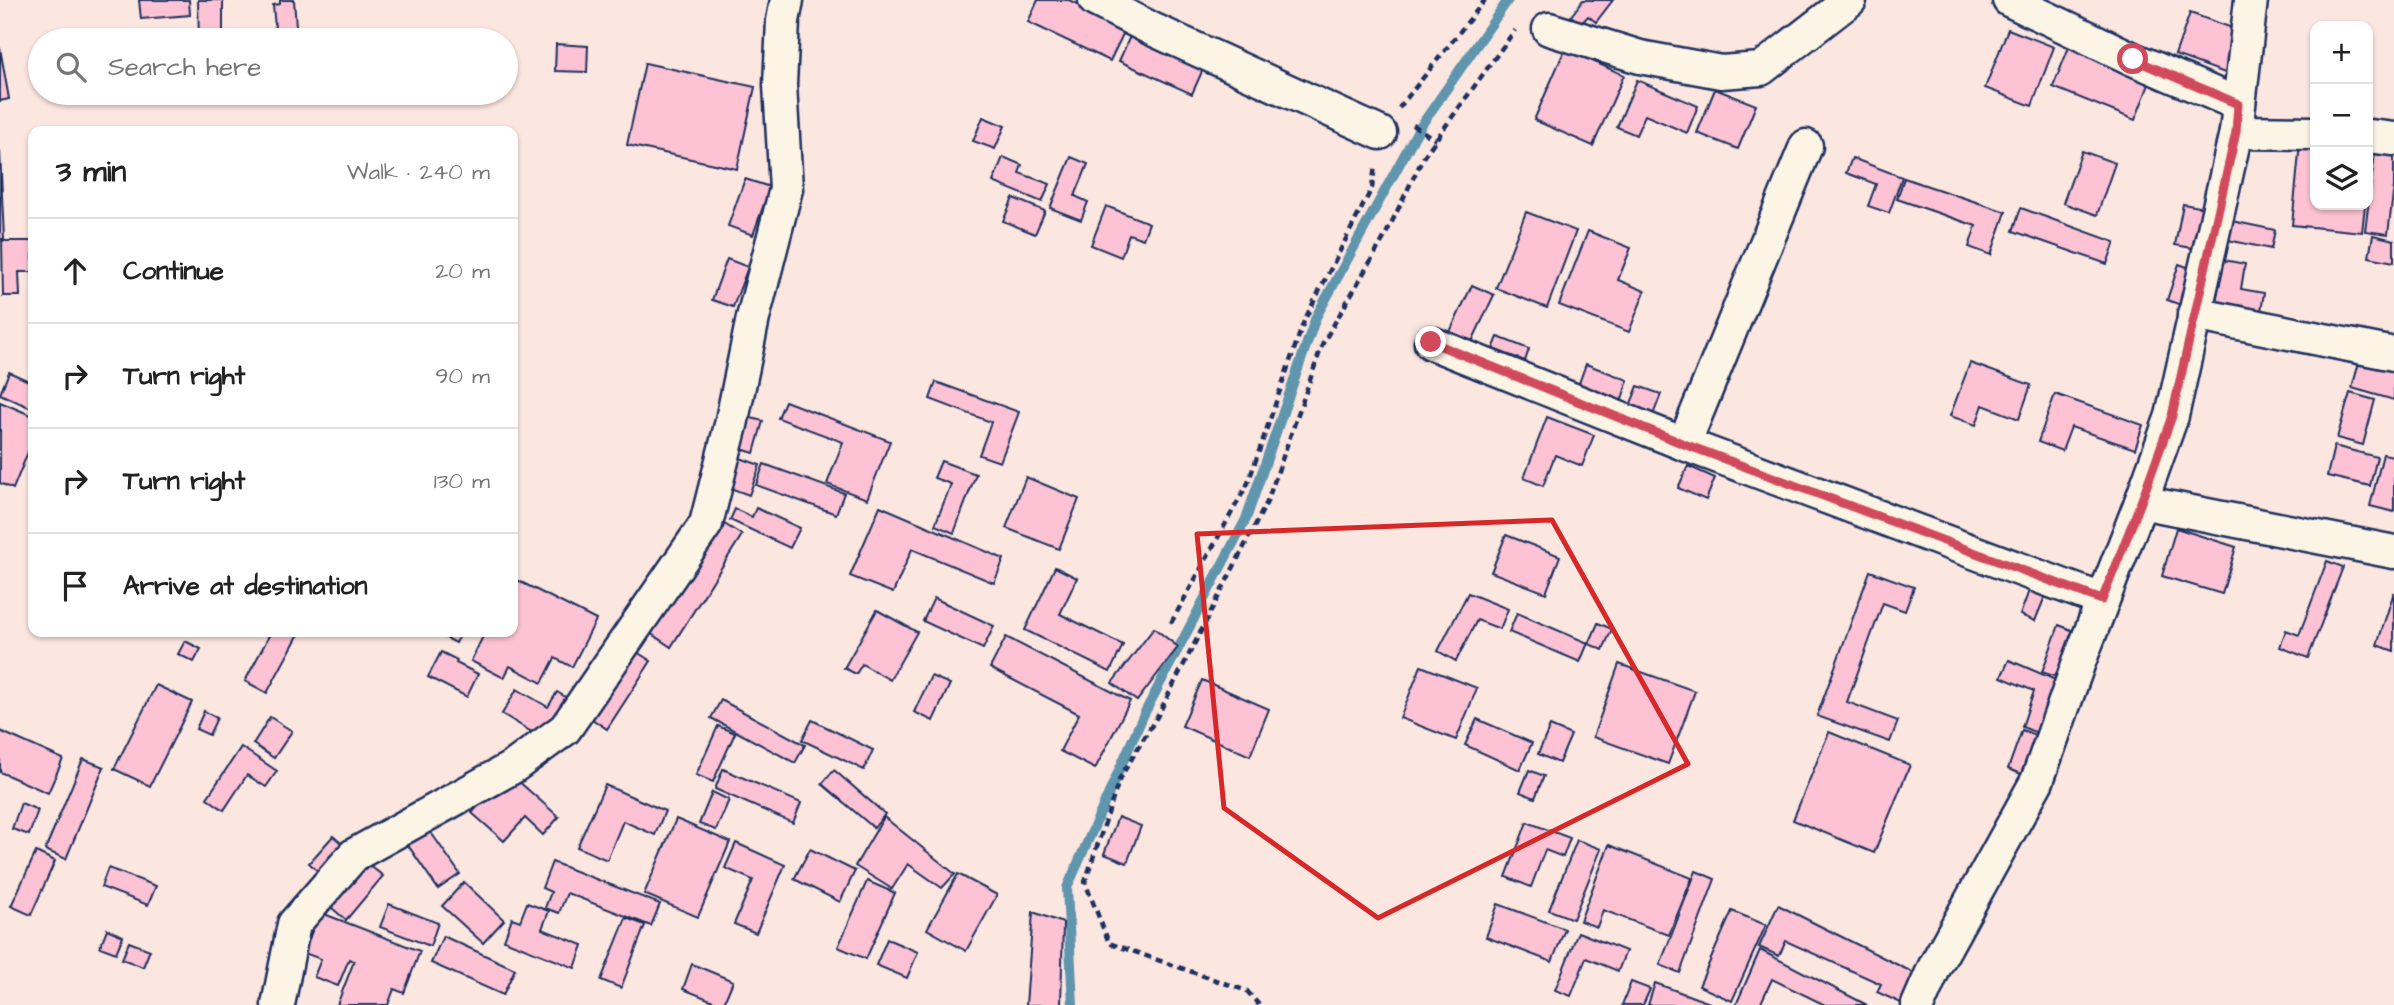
<!DOCTYPE html>
<meta charset="utf-8">
<style>
:root{--surface:#fff;--page:#f2f2f2;--text:#222;--muted:#767676;--line:#e0e0e0}
body{margin:0;font-family:"Architects Daughter",sans-serif;background:var(--page);color:var(--text)}
.controls{position:absolute;right:21px;top:21px;display:grid;overflow:hidden;border-radius:14px;box-shadow:0 2px 5px #0004}
.controls button{width:63px;height:63px;display:grid;place-items:center;padding:0;border:0;border-bottom:2px solid var(--line);background:var(--surface);color:var(--text);font:35px sans-serif}
.stop{position:absolute;width:21px;height:21px;margin:-16px;border:5px solid #d1495b;border-radius:50%;background:#fff}
.stop.end{background:#d1495b;border-color:#fff;box-shadow:0 2px 7px #0008}
.list{margin:0;padding:0;list-style:none}
h2{display:flex;justify-content:space-between;align-items:center;height:91px;margin:0;padding:0 28px;font-size:30px}
h2 small{font-size:23px;font-weight:400;color:var(--muted)}
.list li{display:grid;grid-template-columns:46px 1fr auto;gap:21px;align-items:center;box-sizing:border-box;height:105px;padding:0 28px;border-top:2px solid var(--line)}
.list b{display:block;font-size:26px;white-space:nowrap}
.list em{font-size:23px;font-style:normal;color:var(--muted)}
.icon{flex:none;width:38px;height:38px;fill:none;stroke:currentColor;stroke-width:2;stroke-linecap:round;stroke-linejoin:round}
.map{position:relative;flex:none;width:2394px;height:1005px;overflow:hidden}
.search{position:absolute;background:var(--surface);box-shadow:0 2px 5px #0004;left:28px;top:28px;width:490px;height:77px;display:flex;align-items:center;gap:18px;box-sizing:border-box;padding:0 24px;border-radius:38px;color:var(--muted);font-size:26px}
.panel{position:absolute;background:var(--surface);box-shadow:0 2px 5px #0004;left:28px;top:126px;width:490px;height:511px;border-radius:14px}
.map>svg:first-child{display:block}
</style>
<div class="map">
<svg width="2394" height="1005" viewBox="0 0 2394 1005">
<rect width="100%" height="100%" fill="#fce6e0"/>
<filter id="ink" filterUnits="userSpaceOnUse"><feTurbulence type="fractalNoise" baseFrequency=".0143" numOctaves="2"/><feDisplacementMap in="SourceGraphic" scale="14" xChannelSelector="R" yChannelSelector="G"/><feConvolveMatrix kernelMatrix="1 2 1 2 8 2 1 2 1" color-interpolation-filters="sRGB"/></filter>
<g filter="url(#ink)">
<g fill="none" stroke-linecap="round" stroke-linejoin="round">
<path stroke="#5e96ad" stroke-width="10" d="M1073 1005 1067 888 1143 716 1246 519 1316 317 1418 130 1508 0"/>
</g>
<g fill="#fdc2d3" stroke="#1b2f5e" stroke-width="2">
<path d="M139 0H189L190 15 141 19Z"/>
<path d="M198 0H223V40H199Z"/>
<path d="M280 0H294L297 39 276 40 273 5 280 4Z"/>
<path d="M1038 0H1069L1126 28 1110 61 1028 22Z"/>
<path d="M1583 0H1613L1596 22 1588 16 1581 24 1571 16Z"/>
<path d="M2190 13 2241 31 2225 73 2175 55Z"/>
<path d="M2008 29 2054 47 2032 106 1985 88Z"/>
<path d="M1131 34 1204 67 1192 94 1119 61Z"/>
<path d="M2071 42 2153 74 2135 120 2053 87Z"/>
<path d="M556 44 588 46 587 72 555 71Z"/>
<path d="M0 48 9 99 0 101Z"/>
<path d="M1565 49 1624 75 1593 146 1534 120Z"/>
<path d="M645 63 755 87 737 169 627 145Z"/>
<path d="M1637 80 1698 106 1687 133 1645 115 1636 135 1617 127Z"/>
<path d="M1715 89 1756 105 1738 149 1697 133Z"/>
<path d="M983 117 1005 126 995 149 973 141Z"/>
<path d="M2300 143 2315 145V205H2365L2362 232 2292 225Z"/>
<path d="M0 151 4 239H0Z"/>
<path d="M2082 151 2115 163 2097 215 2063 203Z"/>
<path d="M2375 152 2394 154V186L2388 234 2365 231Z"/>
<path d="M1003 157 1022 165 1019 173 1050 184 1042 202 993 182Z"/>
<path d="M1071 157 1088 164 1075 196 1088 202 1081 220 1050 208Z"/>
<path d="M1852 158 1902 177 1889 213 1868 206 1876 184 1846 173Z"/>
<path d="M1904 178 2006 212 1991 255 1969 247 1976 226 1897 199Z"/>
<path d="M745 179 770 187 753 235 728 226Z"/>
<path d="M1013 198 1045 211 1035 234 1003 221Z"/>
<path d="M2183 204 2205 208 2198 249 2175 245Z"/>
<path d="M1106 206 1149 223 1143 239 1129 234 1121 257 1091 245Z"/>
<path d="M2021 208 2115 242 2107 264 2013 231Z"/>
<path d="M1526 212 1576 231 1547 308 1496 288Z"/>
<path d="M2227 220 2275 230 2271 249 2223 239Z"/>
<path d="M1588 231 1631 248 1618 280 1645 291 1629 332 1559 305Z"/>
<path d="M2373 235 2394 240V262L2369 257Z"/>
<path d="M2 241H33V272H19L20 296H3Z"/>
<path d="M727 259 748 267 733 307 712 300Z"/>
<path d="M2224 260 2245 264 2241 289 2264 293 2260 316 2215 307Z"/>
<path d="M2179 264 2201 272 2189 308 2167 300Z"/>
<path d="M1472 285 1494 295 1469 348 1447 338Z"/>
<path d="M1498 337 1529 349 1525 361 1493 349Z"/>
<path d="M2361 355 2394 364V400L2352 388Z"/>
<path d="M1970 363 2031 385 2019 419 1983 405 1976 425 1950 416Z"/>
<path d="M1586 364 1628 380 1621 402 1578 386Z"/>
<path d="M9 372 33 383V409L0 394Z"/>
<path d="M936 382 1019 412 1000 462 979 455 991 422 930 399Z"/>
<path d="M1638 386 1661 394 1653 415 1630 406Z"/>
<path d="M2350 393 2375 400 2363 445 2337 438Z"/>
<path d="M2055 394 2143 425 2135 449 2071 427 2062 451 2038 442Z"/>
<path d="M785 401 890 441 867 499 827 484 843 442 778 418Z"/>
<path d="M0 402 33 416V440L13 489 0 483Z"/>
<path d="M747 417 763 421 754 453 738 448Z"/>
<path d="M1547 417 1594 435 1582 466 1555 455 1543 486 1524 478Z"/>
<path d="M2334 446 2377 457 2370 486 2327 476Z"/>
<path d="M2383 454 2394 456V512L2370 506Z"/>
<path d="M740 458 760 465 749 495 730 488Z"/>
<path d="M941 461 976 474 954 533 935 525 951 484 934 478Z"/>
<path d="M764 464 844 493 836 514 756 485Z"/>
<path d="M1688 466 1715 478 1706 500 1678 488Z"/>
<path d="M1026 477 1079 499 1059 549 1006 528Z"/>
<path d="M880 506 1004 559 994 583 912 549 893 593 850 576Z"/>
<path d="M756 508 800 528 790 548 730 520 735 509 752 517Z"/>
<path d="M718 520 742 535 671 647 647 631Z"/>
<path d="M2176 528 2236 547 2222 594 2162 576Z"/>
<path d="M1506 535 1560 556 1546 593 1491 572Z"/>
<path d="M2327 561 2343 567 2308 658 2280 647 2286 630 2299 635Z"/>
<path d="M1055 567 1077 578 1060 614 1123 645 1110 672 1025 630Z"/>
<path d="M1870 571 1914 587 1905 611 1883 603 1847 702 1898 721 1890 742 1817 716Z"/>
<path d="M513 578 596 620 572 667 555 658 542 683 510 666 504 678 471 661 485 632H513Z"/>
<path d="M2030 588 2046 594 2035 621 2020 615Z"/>
<path d="M2394 592V651L2377 645Z"/>
<path d="M1468 593 1508 609 1500 629 1477 620 1456 661 1438 651Z"/>
<path d="M934 598 994 626 983 649 923 621Z"/>
<path d="M877 610 917 632 890 680 862 664 856 674 844 668Z"/>
<path d="M1517 613 1588 643 1580 662 1509 632Z"/>
<path d="M1598 623 1612 629 1603 650 1589 644Z"/>
<path d="M2059 625 2079 633 2062 679 2042 672Z"/>
<path d="M1154 628 1178 647 1137 701 1112 683Z"/>
<path d="M260 632H300L267 693 245 681 269 636Z"/>
<path d="M434 632H462L456 643Z"/>
<path d="M1006 637 1130 701 1095 769 1060 751 1079 714 990 668Z"/>
<path d="M185 641 201 649 194 662 178 654Z"/>
<path d="M626 645 651 661 607 729 583 713Z"/>
<path d="M441 652 457 660 456 663 478 674 467 697 428 677Z"/>
<path d="M2009 660 2058 681 2040 734 2022 727 2034 691 2001 677Z"/>
<path d="M1619 664 1695 691 1668 764 1593 737Z"/>
<path d="M1421 666 1477 688 1456 740 1400 718Z"/>
<path d="M931 676 950 684 933 721 914 712Z"/>
<path d="M1202 680 1269 709 1250 756 1182 726Z"/>
<path d="M156 685 192 702 150 786 114 769Z"/>
<path d="M517 689 548 707 557 692 569 699 545 740 502 714Z"/>
<path d="M721 700 805 745 795 763 711 718Z"/>
<path d="M204 711 217 718 209 735 196 729Z"/>
<path d="M270 717 292 731 274 758 253 744Z"/>
<path d="M1477 719 1532 743 1520 770 1465 745Z"/>
<path d="M812 720 873 750 864 770 802 740Z"/>
<path d="M718 726 735 733 713 782 696 775Z"/>
<path d="M1550 726 1571 735 1559 763 1538 754Z"/>
<path d="M2022 730 2041 737 2026 776 2008 769Z"/>
<path d="M0 731 63 759 48 793 0 772Z"/>
<path d="M1829 732 1910 765 1874 853 1793 820Z"/>
<path d="M241 747 277 771 266 787 247 775 224 810 207 798Z"/>
<path d="M83 759 104 767 66 859 45 850Z"/>
<path d="M723 769 801 803 793 823 715 789Z"/>
<path d="M834 770 885 814 874 828 822 784Z"/>
<path d="M1529 770 1544 776 1535 798 1520 792Z"/>
<path d="M508 772 559 817 543 835 525 818 504 841 472 813Z"/>
<path d="M605 785 665 811 655 835 623 821 607 860 577 847Z"/>
<path d="M712 792 729 800 716 830 699 824Z"/>
<path d="M21 803 38 810 29 835 12 829Z"/>
<path d="M884 817 955 874 942 888 908 864 892 889 855 866Z"/>
<path d="M1118 817 1141 826 1127 863 1104 854Z"/>
<path d="M676 819 730 842 698 917 644 894Z"/>
<path d="M1527 822 1570 838 1563 857 1545 850 1531 887 1506 877Z"/>
<path d="M425 824 460 874 438 889 403 838Z"/>
<path d="M333 836 346 847 322 875 309 863Z"/>
<path d="M1577 840 1601 849 1573 919 1549 910Z"/>
<path d="M736 843 785 865 756 933 734 924 753 880 725 868Z"/>
<path d="M1609 845 1692 878 1669 935 1603 910 1597 927 1580 921Z"/>
<path d="M810 849 855 871 840 902 794 879Z"/>
<path d="M36 852 55 861 31 915 11 906Z"/>
<path d="M363 860 383 876 346 920 326 903Z"/>
<path d="M552 862 660 904 651 926 567 893 559 913 545 908 551 892 542 888Z"/>
<path d="M108 868 156 886 148 905 101 887Z"/>
<path d="M1696 871 1715 879 1680 973 1660 965Z"/>
<path d="M958 874 997 895 966 951 927 929Z"/>
<path d="M867 881 895 893 866 959 838 947Z"/>
<path d="M464 882 504 920 483 943 442 906Z"/>
<path d="M527 903 549 911 542 929 583 945 575 968 504 940 512 918 520 921Z"/>
<path d="M389 904 438 923 430 946 380 927Z"/>
<path d="M1498 904 1565 929 1552 962 1486 937Z"/>
<path d="M1778 905 1918 975 1903 1004 1877 992 1881 984 1786 941 1779 956 1759 947Z"/>
<path d="M1732 911 1766 925 1732 1001 1699 986Z"/>
<path d="M319 912 420 951 404 993 394 989 388 1005H337L354 961 349 959 338 986 314 977 321 959 304 953Z"/>
<path d="M1033 912 1063 923 1061 1005H1026Z"/>
<path d="M626 918 645 925 621 988 601 980Z"/>
<path d="M107 929 123 936 116 953 100 947Z"/>
<path d="M1578 932 1626 951 1618 971 1586 958 1571 996 1555 990Z"/>
<path d="M443 936 515 969 503 995 431 963Z"/>
<path d="M887 939 918 952 907 978 876 965Z"/>
<path d="M129 942 150 950 143 967 122 959Z"/>
<path d="M1760 950 1867 1005H1825L1772 979 1760 1005H1736Z"/>
<path d="M692 964 733 981 723 1005 683 989Z"/>
<path d="M1631 982 1650 989 1643 1005H1622Z"/>
<path d="M1655 983 1715 1005H1648Z"/>
</g>
<g fill="none" stroke-linecap="round" stroke-linejoin="round">
<g stroke="#1b2f5e" stroke-width="37">
<g id="street">
<path d="M1095 0 1152 29 1380 133"/>
<path d="M2009 0 2133 59 2238 104"/>
<path d="M1549 29 1640 57 1721 72 1761 69 1850 0"/>
<path d="M2236 132 2315 133"/>
<path d="M2368 136 2394 139"/>
<path d="M2194 314 2394 354"/>
<path d="M1431 343 1684 444 2102 600"/>
<path d="M1684 444 1806 146"/>
<path d="M2141 502 2394 552"/>
<path d="M278 1005 294 924 354 855 513 767 565 729 706 524 731 425 753 318 786 189 780 85 783 21 787 0"/>
<path d="M1918 1005 1935 966 2037 781 2079 662 2141 502 2172 416 2236 132 2251 0"/>
</g>
</g>
<g stroke="#1b2f5e" stroke-width="4.5" stroke-dasharray="7 5" stroke-linecap="butt">
<path d="M1399 108 1485 0"/>
<path d="M1413 125 1436 140"/>
<path d="M1171 623 1248 483 1304 321 1372 188 1375 166"/>
<path d="M1259 1005 1247 991 1109 943 1085 882 1120 778 1158 715 1267 502 1323 343 1384 238 1424 156 1515 30"/>
</g>
<use href="#street" stroke="#fcf5e5" stroke-width="32"/>
</g>
</g>
<g fill="none" stroke-linecap="round" stroke-linejoin="round" filter="url(#ink)">
<path stroke="#d1495b" stroke-width="9" d="M1431 342 1684 444 2102 600 2141 502 2172 416 2236 132 2238 104 2133 59"/>
</g>
<path fill="none" stroke="#d62828" stroke-width="5" stroke-linejoin="round" d="M1552 520 1688 764 1378 918 1224 808 1197 534Z"/>
</svg>
<div class="controls">
<button>+</button>
<button>−</button>
<button><svg class="icon" aria-label="layers" viewBox="0 0 24 24"><path d="M12 4l9 5-9 5-9-5zM3 14l9 5 9-5"/></svg></button>
</div>
<div class="stop" style="left:2133px;top:59px"></div>
<div class="stop end" style="left:1431px;top:342px"></div>
<div class="search"><svg class="icon" aria-label="search" viewBox="0 0 24 24"><circle cx="10" cy="10" r="6"/><path d="M15 15l6 6"/></svg>Search here</div>
<section class="panel">
<h2>3 min<small>Walk · 240 m</small></h2>
<ul class="list">
<li><svg class="icon" aria-label="ahead" viewBox="0 0 24 24"><path d="M12 20V5M6 11l6-6 6 6"/></svg><div><b>Continue</b></div><em>20 m</em></li>
<li><svg class="icon" aria-label="right" viewBox="0 0 24 24"><path d="M7 20v-9h11M14 6l5 5-5 5"/></svg><div><b>Turn right</b></div><em>90 m</em></li>
<li><svg class="icon" aria-label="right" viewBox="0 0 24 24"><path d="M7 20v-9h11M14 6l5 5-5 5"/></svg><div><b>Turn right</b></div><em>130 m</em></li>
<li><svg class="icon" aria-label="arrive" viewBox="0 0 24 24"><path d="M6 21V4h12l-3 4 3 4H6"/></svg><div><b>Arrive at destination</b></div></li>
</ul>
</section>
</div>
